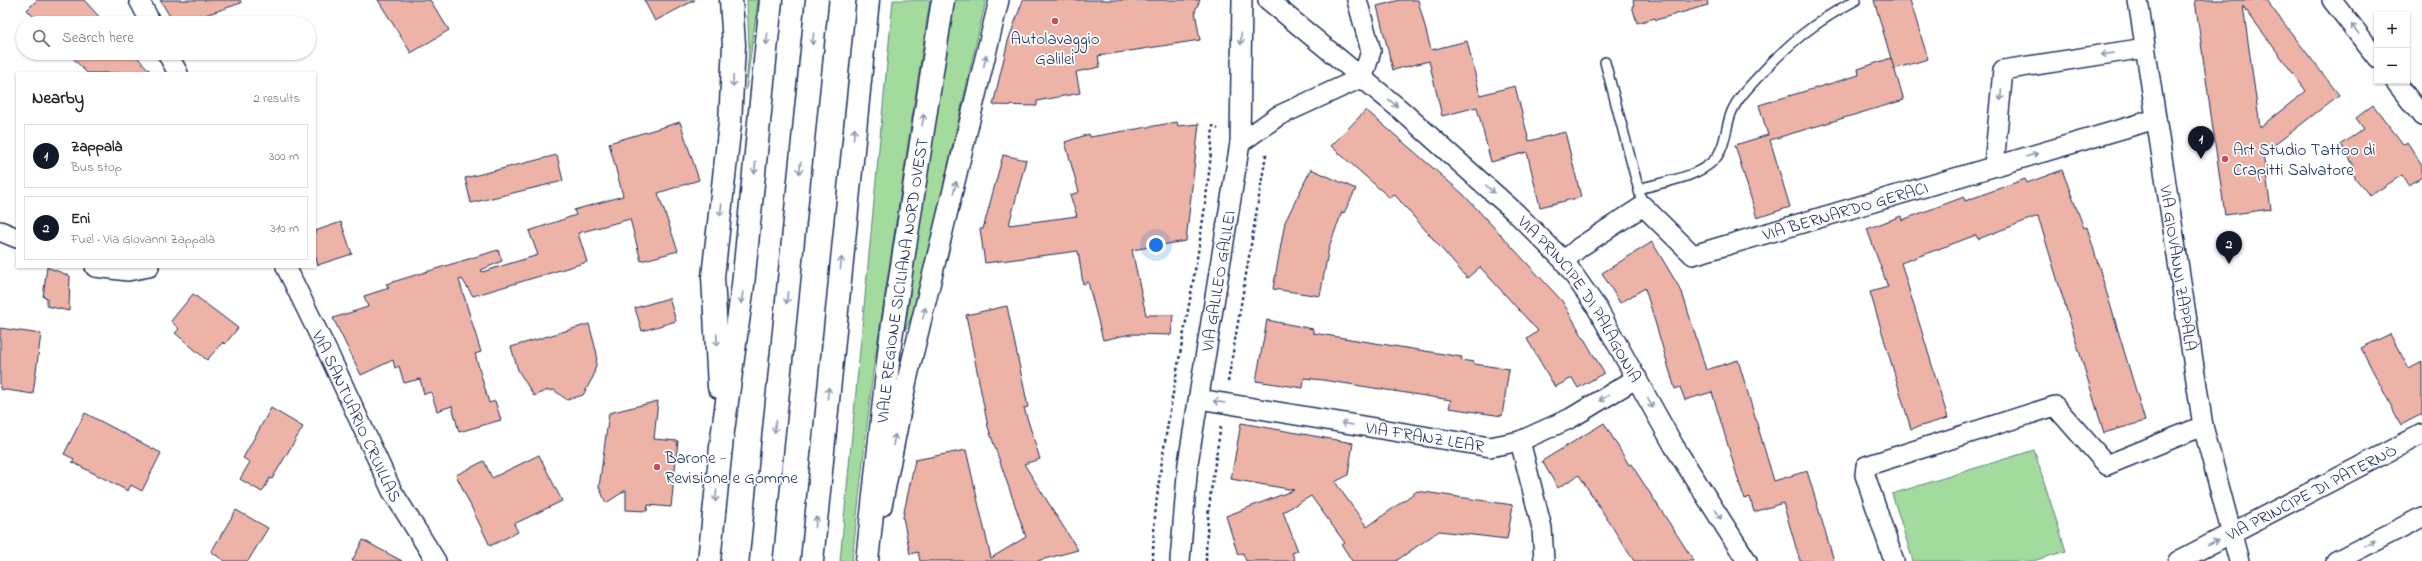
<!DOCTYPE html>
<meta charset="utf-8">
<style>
:root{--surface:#fff;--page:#f2f2f2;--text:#222;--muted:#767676;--line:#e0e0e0;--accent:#111827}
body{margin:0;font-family:"Indie Flower",sans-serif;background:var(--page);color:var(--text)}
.controls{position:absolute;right:12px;top:12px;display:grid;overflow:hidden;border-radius:0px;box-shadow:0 1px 3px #0004}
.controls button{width:36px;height:36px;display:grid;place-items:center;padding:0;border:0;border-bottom:1px solid var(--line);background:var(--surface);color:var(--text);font:20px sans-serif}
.you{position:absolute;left:1156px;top:245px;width:14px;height:14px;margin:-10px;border:3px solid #fff;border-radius:50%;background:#1a73e8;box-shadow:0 0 0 6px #1a73e833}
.badge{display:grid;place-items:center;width:26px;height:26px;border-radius:50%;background:var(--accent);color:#fff;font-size:13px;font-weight:700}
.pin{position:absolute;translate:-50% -33px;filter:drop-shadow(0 1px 2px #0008)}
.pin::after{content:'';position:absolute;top:21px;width:14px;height:12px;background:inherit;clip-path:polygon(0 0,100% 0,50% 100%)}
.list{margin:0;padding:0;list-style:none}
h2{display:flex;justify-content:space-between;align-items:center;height:52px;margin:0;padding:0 16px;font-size:17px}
h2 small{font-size:13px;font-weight:400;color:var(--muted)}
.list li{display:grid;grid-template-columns:26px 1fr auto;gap:12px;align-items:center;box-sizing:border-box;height:64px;margin:0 8px 8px;padding:0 8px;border:1px solid var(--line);border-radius:0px}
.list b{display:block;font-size:15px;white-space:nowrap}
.list p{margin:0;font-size:13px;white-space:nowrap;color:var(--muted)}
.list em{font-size:13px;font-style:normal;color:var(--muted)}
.icon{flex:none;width:22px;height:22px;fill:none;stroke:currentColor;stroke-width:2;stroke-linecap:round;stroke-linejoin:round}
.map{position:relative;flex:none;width:2422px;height:561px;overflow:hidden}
.search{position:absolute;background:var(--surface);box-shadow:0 1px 3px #0004;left:16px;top:16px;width:300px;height:44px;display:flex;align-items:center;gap:10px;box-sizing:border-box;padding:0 14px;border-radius:22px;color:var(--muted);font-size:15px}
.panel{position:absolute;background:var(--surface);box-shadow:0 1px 3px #0004;left:16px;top:72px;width:300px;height:196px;border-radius:0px}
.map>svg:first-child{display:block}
</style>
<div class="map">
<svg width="2422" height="561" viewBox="0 0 2422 561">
<rect width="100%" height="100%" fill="#fff"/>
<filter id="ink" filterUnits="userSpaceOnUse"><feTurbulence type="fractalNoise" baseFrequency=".025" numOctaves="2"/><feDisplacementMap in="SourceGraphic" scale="8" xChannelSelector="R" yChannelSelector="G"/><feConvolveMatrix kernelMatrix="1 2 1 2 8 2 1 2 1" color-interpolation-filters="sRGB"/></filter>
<g filter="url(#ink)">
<g fill="#a3da9e" stroke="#5f847e">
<path d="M747 0H758L746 90 749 46Z"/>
<path d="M893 0H930L873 372 852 561H840Z"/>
<path d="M955 0H986L915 309 905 331 937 95Z"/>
<path d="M2034 450 2066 551 2033 561H1913L1892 494Z"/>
</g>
<g fill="#edb3a7" stroke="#1b2f5e" fill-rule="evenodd">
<path d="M37 0H84L105 23H40L27 10Z"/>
<path d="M160 0H240L241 3 182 23H174Z"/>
<path d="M378 0H430L449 30 411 53Z"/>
<path d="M644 0H695L655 21Z"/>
<path d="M1023 0H1200L1195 11 1200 40 1098 56 1100 67 1076 72 1080 93 1037 101V106L993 105 1008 41Z"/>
<path d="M1400 0H1418L1431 50 1467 41 1480 95 1515 86 1529 141 1565 132 1581 197 1540 207 1527 152 1491 162 1477 107 1442 116 1429 61 1393 70 1377 6Z"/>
<path d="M1633 0H1707L1708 5 1656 20 1655 18 1637 23 1632 6 1634 5Z"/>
<path d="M1874 0H1910L1928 59 1894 69Z"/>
<path d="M2195 0H2266L2339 95 2263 154 2271 209 2225 215ZM2243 6 2306 91 2260 127Z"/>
<path d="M68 53H133L152 73H87Z"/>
<path d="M1891 58 1904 100 1770 140 1790 207 1757 218 1735 145 1768 135 1759 105 1859 75 1858 69Z"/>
<path d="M2373 105 2403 144 2407 142 2422 165V177L2408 185 2402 175 2370 196 2356 179 2352 170 2355 168 2341 144 2364 129 2356 118Z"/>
<path d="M1366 110 1463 194 1562 301 1604 373 1578 388 1572 378 1555 387 1527 339 1538 331 1480 267 1467 278 1394 194 1390 198 1331 146Z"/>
<path d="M680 122 699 180 658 193 678 251 641 261 630 219 578 233 587 262 473 296 462 279 459 280 481 352 475 354 489 403 495 401 501 420 459 432 452 406 437 411 431 392 424 394 420 379 404 383 399 366 395 368 393 360 361 375 333 318 368 307 364 296 389 288 386 284 498 250 502 261 481 270 482 272 538 255 529 231 576 215 574 210 623 196 609 143Z"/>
<path d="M1177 122 1178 126 1199 124 1186 241 1132 250 1146 315H1173L1171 335 1131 334 1103 340 1088 282 1083 284 1078 251 985 263 980 229H983L1003 155 1026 160 1009 225 1077 216 1070 195 1079 192 1065 142 1089 134 1090 137Z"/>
<path d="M557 155 563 181 471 203 465 178Z"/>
<path d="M1311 169 1356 189 1344 213 1342 212 1329 247 1320 296 1273 289 1285 222Z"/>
<path d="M2062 170 2084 228 2087 227 2145 421 2104 433 2038 216 1978 239 1976 235 1901 263 1948 418 1911 429 1870 292 1888 287 1867 229 1901 216 1902 220 1964 197 1965 201 2025 179 2027 183Z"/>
<path d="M341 222 352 254 318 265 315 255V231Z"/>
<path d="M1652 242 1682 292 1706 370 1738 360 1774 481 1807 471 1834 561H1800L1783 503 1754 512 1750 497 1744 499 1712 392 1685 400 1680 387 1675 389 1645 288 1620 303 1602 273Z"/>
<path d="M47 267 70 276 69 311 47 306V298L43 297Z"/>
<path d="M193 294 238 328 225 344 223 342 207 360 175 333 179 329 171 321Z"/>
<path d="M669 298 676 321 642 331 635 308Z"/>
<path d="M1007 306 1028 407 1024 408 1040 459 1024 464 1078 550 1037 561H920L918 552 910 554 903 517 915 460 966 450 991 558 1026 537 988 427 966 315Z"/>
<path d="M1267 320 1313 329V333L1462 357 1461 360 1474 362V364L1509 369 1502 416 1449 408 1451 400 1323 380 1304 378 1303 388 1256 381Z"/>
<path d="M589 324 597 354 596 365 593 377 583 395 567 400 554 390 545 391 534 396 518 370 511 347Z"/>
<path d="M0 328 41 334 33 394 0 389Z"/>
<path d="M2390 334 2409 369 2422 362V414L2401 425 2361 348Z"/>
<path d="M658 401 654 439 678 441 671 507 648 505 647 511 626 510V490L606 503 599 487 609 413Z"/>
<path d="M271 408 303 427 272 479 270 478 262 492 240 479 250 462 243 458Z"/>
<path d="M85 413 161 453 142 491 131 485 128 491 72 462 74 459 64 454Z"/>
<path d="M1241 423 1353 443 1348 475 1335 482 1367 527 1417 491 1513 505 1507 539 1439 531 1396 561H1352L1342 545 1345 543 1311 496 1283 512 1298 551 1292 553 1295 561H1246L1243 553 1238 555 1226 516 1294 490 1231 479Z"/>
<path d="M1604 423 1629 465 1631 464 1694 561H1634L1579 475 1558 488 1542 461Z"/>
<path d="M539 455 562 501 514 524 518 532 490 546 456 475 484 461 492 478Z"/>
<path d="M236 510 268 528 248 561H225L211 552Z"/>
<path d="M363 540 402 561H352Z"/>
</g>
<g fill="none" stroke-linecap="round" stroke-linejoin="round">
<g stroke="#1b2f5e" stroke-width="12">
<g id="service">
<path d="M1605 62 1643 206"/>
<path d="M1639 189C1662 182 1697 178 1714 160 1727 147 1725 124 1733 109 1739 96 1750 86 1759 76 1791 41 1815 22 1856 0"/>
</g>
</g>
<g stroke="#1b2f5e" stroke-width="22">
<g id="minor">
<path d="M139 0 151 23"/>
<path id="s1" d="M1268 0 1402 111 1516 213 1564 261 1597 308 1674 446 1747 561"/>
<path d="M1357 0 1371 51 1363 77"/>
<path id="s2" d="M2138 0 2203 426 2239 561"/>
<path d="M2332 0 2377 58"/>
<path d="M167 53 178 73"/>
<path d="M2395 81 2422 116"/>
<path d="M1240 143 1278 116 1363 77"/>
<path d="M1994 165 2003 70 2145 48"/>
<path d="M0 231 17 238"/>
<path id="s3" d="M1564 261 1580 247 1643 206 1693 255 2156 119"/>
<path d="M95 267 128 271 149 267"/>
<path id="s4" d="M286 267 331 359 392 491 436 561"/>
<path id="s5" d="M1199 399 1490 447 1520 441 1571 418 1637 378"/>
<path d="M1520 441 1542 528 1544 561"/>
<path d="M882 506 907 380 999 0"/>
<path id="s6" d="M1180 561 1188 463 1240 143 1242 0"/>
<path d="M1894 561 1865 475 1866 466 2055 406 2107 465 2203 426"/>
<path id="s7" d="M2178 561 2422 434"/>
<path d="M2336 561 2422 517"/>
</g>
</g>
<g stroke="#1b2f5e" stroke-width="25">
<g id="tertiary">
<path d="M719 387 713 277 730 123 734 45 731 0"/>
<path d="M709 561 722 438 743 285 771 0"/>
<path id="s8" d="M867 561 890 344 943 0"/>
</g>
</g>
<g stroke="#1b2f5e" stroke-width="25">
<g id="primary">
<path d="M761 561 817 0"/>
<path d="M812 561 868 0"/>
</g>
</g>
<g stroke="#1b2f5e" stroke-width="2.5" stroke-dasharray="3 3" stroke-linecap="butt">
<path d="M1228 382 1266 155 1263 154"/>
<path d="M1153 561C1153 510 1162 460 1170 411 1186 316 1207 222 1213 126L1218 129"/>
<path d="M1206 561C1206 515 1214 470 1221 425"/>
</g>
<use href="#service" stroke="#fff" stroke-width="9"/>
<use href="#minor" stroke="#fff" stroke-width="19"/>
<use href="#tertiary" stroke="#fff" stroke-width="22"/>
<use href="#primary" stroke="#fff" stroke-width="22"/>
</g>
<defs><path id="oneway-shaft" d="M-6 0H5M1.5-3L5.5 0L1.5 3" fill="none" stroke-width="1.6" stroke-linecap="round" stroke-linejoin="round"/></defs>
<g stroke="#8d97ae">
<use href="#oneway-shaft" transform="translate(2355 29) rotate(-128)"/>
<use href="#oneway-shaft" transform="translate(767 39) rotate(96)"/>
<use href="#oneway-shaft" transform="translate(813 39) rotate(96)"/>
<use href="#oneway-shaft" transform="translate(1241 39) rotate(91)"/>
<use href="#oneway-shaft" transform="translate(2107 54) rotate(172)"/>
<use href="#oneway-shaft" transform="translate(985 61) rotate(-77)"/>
<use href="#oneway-shaft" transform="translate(733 81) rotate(93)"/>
<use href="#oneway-shaft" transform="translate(2001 95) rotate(95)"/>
<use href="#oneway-shaft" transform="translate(1393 103) rotate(40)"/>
<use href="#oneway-shaft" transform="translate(923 120) rotate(-81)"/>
<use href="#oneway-shaft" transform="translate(854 134) rotate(-84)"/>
<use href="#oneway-shaft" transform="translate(2032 155) rotate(-16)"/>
<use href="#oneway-shaft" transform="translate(755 168) rotate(96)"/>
<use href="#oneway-shaft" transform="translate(800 168) rotate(96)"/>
<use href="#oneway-shaft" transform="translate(955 187) rotate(-77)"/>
<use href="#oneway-shaft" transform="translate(1490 189) rotate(42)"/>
<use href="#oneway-shaft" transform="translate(721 210) rotate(96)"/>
<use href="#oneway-shaft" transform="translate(841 263) rotate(-84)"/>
<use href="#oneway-shaft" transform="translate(742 298) rotate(98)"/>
<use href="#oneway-shaft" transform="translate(787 298) rotate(96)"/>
<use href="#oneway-shaft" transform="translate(924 313) rotate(-76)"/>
<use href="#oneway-shaft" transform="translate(717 340) rotate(87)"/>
<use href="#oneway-shaft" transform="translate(828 393) rotate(-84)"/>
<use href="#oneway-shaft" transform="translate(1604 398) rotate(149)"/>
<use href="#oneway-shaft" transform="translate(1219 402) rotate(-171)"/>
<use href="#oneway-shaft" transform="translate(1650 403) rotate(63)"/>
<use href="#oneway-shaft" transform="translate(1347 424) rotate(-171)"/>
<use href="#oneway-shaft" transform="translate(775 427) rotate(96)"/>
<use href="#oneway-shaft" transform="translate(894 440) rotate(-79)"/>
<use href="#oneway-shaft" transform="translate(716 496) rotate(96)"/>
<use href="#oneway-shaft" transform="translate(1718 514) rotate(58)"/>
<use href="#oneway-shaft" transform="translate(816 522) rotate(-84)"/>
<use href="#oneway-shaft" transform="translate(2213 543) rotate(-27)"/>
<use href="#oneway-shaft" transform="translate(2370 543) rotate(-27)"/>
</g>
</g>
<g fill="#d1495b" stroke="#fff" stroke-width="1.5">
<circle cx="1055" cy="21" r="4"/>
<circle cx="2225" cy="159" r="4"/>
<circle cx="657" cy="467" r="4"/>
</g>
<g text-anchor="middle" stroke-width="3.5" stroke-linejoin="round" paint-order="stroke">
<g font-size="17" fill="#1b2f5e" stroke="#fff" text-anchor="start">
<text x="1055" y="44" text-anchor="middle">Autolavaggio<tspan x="1055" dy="20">Galilei</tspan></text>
<text x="2233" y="155">Art Studio Tattoo di<tspan x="2233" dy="20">Crapitti Salvatore</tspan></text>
<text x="665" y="463">Barone -<tspan x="665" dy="20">Revisione e Gomme</tspan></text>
</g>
<g font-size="17" fill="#1b2f5e" stroke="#fff">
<text dy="6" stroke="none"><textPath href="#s3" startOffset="325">VIA BERNARDO GERACI</textPath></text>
<text dy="6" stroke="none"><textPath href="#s2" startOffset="271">VIA GIOVANNI ZAPPALÀ</textPath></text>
<text dy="6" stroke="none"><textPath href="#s8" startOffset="283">VIALE REGIONE SICILIANA NORD OVEST</textPath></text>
<text dy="6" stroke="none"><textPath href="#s6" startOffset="283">VIA GALILEO GALILEI</textPath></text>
<text dy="6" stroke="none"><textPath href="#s1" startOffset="435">VIA PRINCIPE DI PALAGONIA</textPath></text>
<text dy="6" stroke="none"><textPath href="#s4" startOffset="165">VIA SANTUARIO CRUILLAS</textPath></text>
<text dy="6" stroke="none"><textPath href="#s5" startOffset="229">VIA FRANZ LEAR</textPath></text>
<text dy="6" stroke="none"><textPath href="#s7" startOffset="150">VIA PRINCIPE DI PATERNÒ</textPath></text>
</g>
</g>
</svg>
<div class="controls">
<button>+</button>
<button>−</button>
</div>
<div class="you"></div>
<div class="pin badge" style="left:2201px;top:159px">1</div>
<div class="pin badge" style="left:2229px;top:264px">2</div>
<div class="search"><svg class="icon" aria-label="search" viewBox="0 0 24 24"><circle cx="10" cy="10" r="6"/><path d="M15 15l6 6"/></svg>Search here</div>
<section class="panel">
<h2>Nearby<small>2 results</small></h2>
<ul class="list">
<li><span class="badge">1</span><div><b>Zappalà</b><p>Bus stop</p></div><em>300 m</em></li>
<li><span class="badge">2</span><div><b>Eni</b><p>Fuel · Via Giovanni Zappalà</p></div><em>310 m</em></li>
</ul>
</section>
</div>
